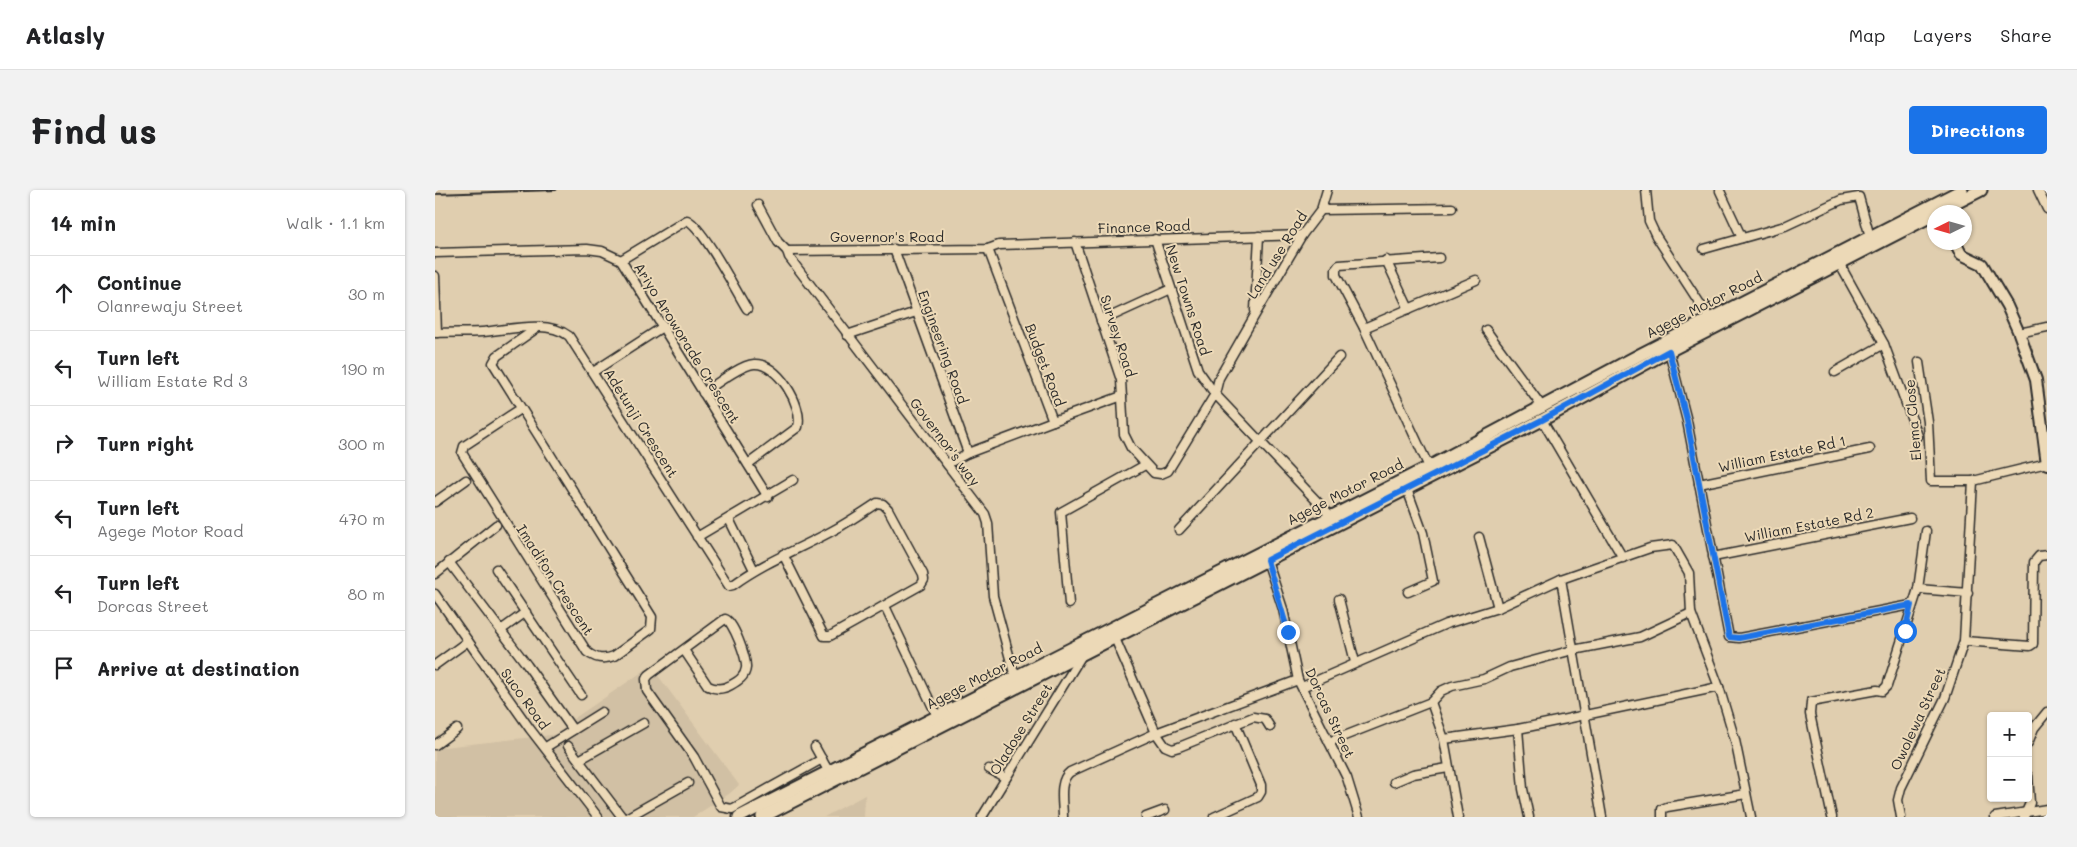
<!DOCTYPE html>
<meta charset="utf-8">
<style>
:root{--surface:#fff;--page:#f2f2f2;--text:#202124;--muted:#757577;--line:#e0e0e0;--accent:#1a73e8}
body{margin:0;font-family:Mali,sans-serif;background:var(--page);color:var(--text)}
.controls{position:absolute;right:15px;bottom:15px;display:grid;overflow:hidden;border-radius:5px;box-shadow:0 1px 4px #0004}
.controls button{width:45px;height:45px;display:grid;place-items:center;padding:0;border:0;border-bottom:1px solid var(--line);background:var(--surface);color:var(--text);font:25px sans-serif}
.compass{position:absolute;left:1492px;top:15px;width:45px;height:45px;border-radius:50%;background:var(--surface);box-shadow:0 1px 4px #0004;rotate:265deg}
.stop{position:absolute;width:15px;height:15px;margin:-11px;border:4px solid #1a73e8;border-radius:50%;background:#fff}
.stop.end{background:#1a73e8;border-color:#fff;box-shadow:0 1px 5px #0008}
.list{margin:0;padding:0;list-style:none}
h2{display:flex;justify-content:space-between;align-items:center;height:65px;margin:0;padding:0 20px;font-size:21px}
h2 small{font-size:16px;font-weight:400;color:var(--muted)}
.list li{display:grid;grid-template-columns:32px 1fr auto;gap:15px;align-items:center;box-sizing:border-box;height:75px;padding:0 20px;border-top:1px solid var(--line)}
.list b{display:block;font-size:19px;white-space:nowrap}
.list p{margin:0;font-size:16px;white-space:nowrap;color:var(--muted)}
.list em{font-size:16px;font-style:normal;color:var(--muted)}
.icon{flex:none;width:28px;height:28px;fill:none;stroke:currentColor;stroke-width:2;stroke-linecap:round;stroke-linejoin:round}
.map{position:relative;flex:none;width:1612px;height:627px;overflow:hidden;border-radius:5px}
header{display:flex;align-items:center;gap:30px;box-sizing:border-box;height:70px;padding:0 25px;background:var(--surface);border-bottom:1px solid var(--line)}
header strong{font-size:24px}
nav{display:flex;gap:28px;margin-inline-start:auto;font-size:18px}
.intro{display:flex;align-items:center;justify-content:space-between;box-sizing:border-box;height:120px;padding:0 30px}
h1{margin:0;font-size:35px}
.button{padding:12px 22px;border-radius:5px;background:var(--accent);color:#fff;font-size:18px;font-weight:700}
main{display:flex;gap:30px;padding:0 30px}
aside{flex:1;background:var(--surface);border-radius:5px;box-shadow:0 1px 4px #0004}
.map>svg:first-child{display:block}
</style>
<header>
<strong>Atlasly</strong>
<nav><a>Map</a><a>Layers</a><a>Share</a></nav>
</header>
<div class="intro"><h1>Find us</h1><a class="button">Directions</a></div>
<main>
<aside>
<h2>14 min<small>Walk · 1.1 km</small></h2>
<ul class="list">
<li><svg class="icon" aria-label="ahead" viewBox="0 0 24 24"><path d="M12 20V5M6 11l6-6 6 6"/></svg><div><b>Continue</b><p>Olanrewaju Street</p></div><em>30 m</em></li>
<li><svg class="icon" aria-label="left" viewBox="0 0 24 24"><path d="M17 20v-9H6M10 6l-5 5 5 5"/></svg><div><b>Turn left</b><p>William Estate Rd 3</p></div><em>190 m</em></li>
<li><svg class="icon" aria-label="right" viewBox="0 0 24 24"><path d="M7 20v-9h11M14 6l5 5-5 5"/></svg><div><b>Turn right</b></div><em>300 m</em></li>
<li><svg class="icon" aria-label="left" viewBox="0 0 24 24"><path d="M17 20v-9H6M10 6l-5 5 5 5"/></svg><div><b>Turn left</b><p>Agege Motor Road</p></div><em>470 m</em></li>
<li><svg class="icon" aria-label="left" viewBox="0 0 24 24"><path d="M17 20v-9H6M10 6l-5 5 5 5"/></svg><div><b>Turn left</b><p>Dorcas Street</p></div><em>80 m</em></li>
<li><svg class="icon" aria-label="arrive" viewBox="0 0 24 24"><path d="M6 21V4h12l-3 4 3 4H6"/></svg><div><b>Arrive at destination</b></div></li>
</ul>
</aside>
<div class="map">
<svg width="1612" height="627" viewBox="0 0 1612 627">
<rect width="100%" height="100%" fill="#e0ceaf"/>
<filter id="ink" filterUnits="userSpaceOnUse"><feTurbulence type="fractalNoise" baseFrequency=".02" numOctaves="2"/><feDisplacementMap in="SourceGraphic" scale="10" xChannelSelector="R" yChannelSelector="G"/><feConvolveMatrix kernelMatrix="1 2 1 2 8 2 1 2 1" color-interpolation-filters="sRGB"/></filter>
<g filter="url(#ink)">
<g fill="#d1c0a4">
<path d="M216 476 304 595 294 604 258 627H0V558L125 544 131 534Z"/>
<path d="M430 605 429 627H389Z"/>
</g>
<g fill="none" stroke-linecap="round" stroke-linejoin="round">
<g stroke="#2b2b2b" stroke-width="11">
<g id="minor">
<path d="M1211 0 1214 31 1221 46 1275 129"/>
<path d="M1603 0 1612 19"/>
<path d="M1285 1 1307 48"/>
<path d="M323 15 343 52 352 61 354 67 550 324 553 333 558 406 580 487"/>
<path d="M886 20 1017 18"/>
<path d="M720 49 763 180 780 204 896 326"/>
<path d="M640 52 686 190 689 244 696 258 719 283 726 284 733 281 780 204 784 188 820 125 867 45 886 20 892 0"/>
<path d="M459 59 533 263"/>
<path d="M553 59 618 231 687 206"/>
<path d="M1269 59 1350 36 1406 10 1424 7 1435 47"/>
<path d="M352 61 553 59 564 55 867 45"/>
<path d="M0 63 152 59 167 61 186 70 333 307"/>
<path d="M186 70 252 30C268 37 301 101 312 119"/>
<path d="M951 70 974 119"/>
<path d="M1404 73 1449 154 1483 246"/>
<path d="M0 86 2 143"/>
<path d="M820 120 824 46"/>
<path d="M666 131 736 99"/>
<path d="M929 138 1041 90"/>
<path d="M1051 140 1108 218"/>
<path d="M0 143C16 142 31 143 47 142 73 140 112 129 134 146L294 396 298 395C332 370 370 357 406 336 418 329 430 321 442 313L448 314 453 319 488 384 489 390 486 395 395 446H389L348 364"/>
<path d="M1584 143 1612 137"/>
<path d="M412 145 481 122"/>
<path d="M1234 161 1252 231 1294 447 1304 448 1476 415"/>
<path d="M1484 172 1493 232 1496 291H1538L1612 273"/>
<path d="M158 182 229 136"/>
<path d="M1400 182 1449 154"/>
<path d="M268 203C280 195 305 175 319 174 342 172 369 216 363 237L313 274"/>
<path d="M85 219 29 256 27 263 152 462C161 469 169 470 179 466L216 439 217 427 58 173 62 166 102 138"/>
<path d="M1107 230 1188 368"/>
<path d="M512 274 533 263 618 231"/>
<path d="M994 277 929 138 901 85V79L904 75 1004 68"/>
<path d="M1264 294 1435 259"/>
<path d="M972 299 988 343 998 391 973 402"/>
<path d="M0 312 31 290"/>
<path d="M294 329 319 380"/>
<path d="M744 340 904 167"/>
<path d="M262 347 358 290"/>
<path d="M1044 347 1063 418"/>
<path d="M831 367 848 419 863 490 912 588 924 627"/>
<path d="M1278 367 1475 328"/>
<path d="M14 372 92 475 138 540"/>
<path d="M61 379 146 505"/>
<path d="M0 384 61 335"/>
<path d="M1126 389 1167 627"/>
<path d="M1483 399 1533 403"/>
<path d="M0 404 95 539 163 627"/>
<path d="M904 409 920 472"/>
<path d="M634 414 626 322 710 275"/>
<path d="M450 416 502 526"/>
<path d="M66 440 91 422"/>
<path d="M679 446 721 543 730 556 737 559 744 557 818 527 830 529 835 537"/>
<path d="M1529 451 1595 456 1598 454 1599 372 1604 366 1612 365"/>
<path d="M249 460 273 496C281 500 289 499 296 495 303 491 310 487 311 478 312 469 298 430 290 429L214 485 211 489 212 501 259 567 286 617 297 619 387 569"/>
<path d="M0 475 33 451"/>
<path d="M867 497 1011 434 1063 418 1126 389 1215 358 1238 355 1254 383 1256 423 1284 497 1300 550 1316 627"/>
<path d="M996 512 1009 549 1023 627"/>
<path d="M1083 539 1088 599 1094 627"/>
<path d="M1009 549 1083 539 1284 497"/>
<path d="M894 552 996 512 1006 501 1017 496 1049 489 1075 477 1138 460 1205 447 1256 423"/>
<path d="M1593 553 1599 538 1612 522"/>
<path d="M0 555 22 539"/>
<path d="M133 556 187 627"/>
<path d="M111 557 167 522"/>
<path d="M380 557 395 584"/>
<path d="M144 570 209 533"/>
<path d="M554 579 571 588"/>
<path d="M959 592 978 584 1013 578"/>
<path d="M193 627 253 593"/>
<path d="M547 627 647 465"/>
<path d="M628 627C628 613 623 591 635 582L721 543 863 490"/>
<path d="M711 627 730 620"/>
<path d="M779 627 823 607 826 602V595L800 533"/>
<path d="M1227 627V619L1232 617 1311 604"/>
<path d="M1397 627 1375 524 1376 512 1442 500 1447 501 1452 496 1483 399 1491 341"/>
<path d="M1466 627 1463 610 1466 598 1510 508 1529 451 1538 291"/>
<path d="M1560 627 1612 619"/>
<path d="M1589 627 1595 613 1593 586"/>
</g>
</g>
<g stroke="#2b2b2b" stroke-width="14">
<path id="tertiary" d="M1520 52 1526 64 1547 74 1572 116 1584 143 1601 190 1612 274"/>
</g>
<g stroke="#2b2b2b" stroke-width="15">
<g id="secondary">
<path d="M1503 22 1546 0"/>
<path d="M304 627 994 277 1206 164 1527 0"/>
<path d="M327 627 1107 230 1234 161 1500 24"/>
</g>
</g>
<use href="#minor" stroke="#ecd9b7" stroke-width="8"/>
<use href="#tertiary" stroke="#ecd9b7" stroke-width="10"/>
<use href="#secondary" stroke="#ecd9b7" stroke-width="11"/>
<path stroke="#2b2b2b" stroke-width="2" d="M0 4 121 0"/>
</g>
</g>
<g fill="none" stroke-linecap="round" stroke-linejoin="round" filter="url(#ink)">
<path stroke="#1a73e8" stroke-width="6" d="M853 442 832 370 1107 230 1234 161 1252 231 1294 447 1304 448 1476 415 1470 441"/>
</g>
<g text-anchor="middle" stroke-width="4" stroke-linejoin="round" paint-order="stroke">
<g font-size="14" fill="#2b2b2b" stroke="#ecd9b7">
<text transform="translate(709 37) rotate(-2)" y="5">Finance Road</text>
<text x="452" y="52">Governor's Road</text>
<text transform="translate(842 65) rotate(-58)" y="5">Land use Road</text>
<text transform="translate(753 110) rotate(72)" y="5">New Towns Road</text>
<text transform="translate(1269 115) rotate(-27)" y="5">Agege Motor Road</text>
<text transform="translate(683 146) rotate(72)" y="5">Survey Road</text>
<text transform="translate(252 153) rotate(58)" y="5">Ariyo Aroworade Crescent</text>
<text transform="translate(508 157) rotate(70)" y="5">Engineering Road</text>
<text transform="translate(610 175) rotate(69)" y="5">Budget Road</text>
<text transform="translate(1478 230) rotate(-95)" y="5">Elema Close</text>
<text transform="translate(206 233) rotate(58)" y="5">Adetunji Crescent</text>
<text transform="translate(510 252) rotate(53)" y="5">Governor's way</text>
<text transform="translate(1347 264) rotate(-12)" y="5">William Estate Rd 1</text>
<text transform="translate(910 302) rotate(-27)" y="5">Agege Motor Road</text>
<text transform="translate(1374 335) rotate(-11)" y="5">William Estate Rd 2</text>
<text transform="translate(120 390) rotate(57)" y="5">Imadifon Crescent</text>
<text transform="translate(549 486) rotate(-27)" y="5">Agege Motor Road</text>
<text transform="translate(90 509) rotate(54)" y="5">Suco Road</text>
<text transform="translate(895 523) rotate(65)" y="5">Dorcas Street</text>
<text transform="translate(1483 529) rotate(-65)" y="5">Owolewa Street</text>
<text transform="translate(586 539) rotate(-58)" y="5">Oladose Street</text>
</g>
</g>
</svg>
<div class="controls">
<button>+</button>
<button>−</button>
</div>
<svg class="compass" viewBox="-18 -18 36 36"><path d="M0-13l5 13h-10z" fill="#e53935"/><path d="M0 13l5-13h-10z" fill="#757577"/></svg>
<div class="stop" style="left:1470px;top:441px"></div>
<div class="stop end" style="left:853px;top:442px"></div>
</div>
</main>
